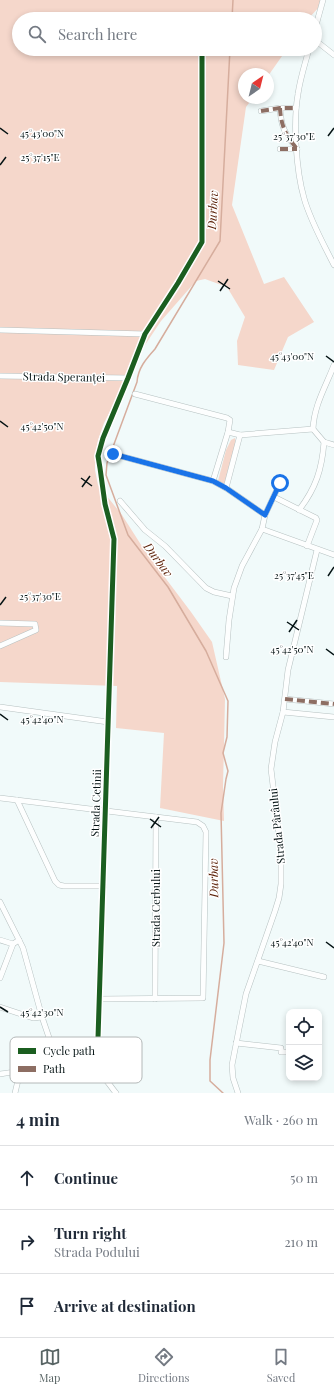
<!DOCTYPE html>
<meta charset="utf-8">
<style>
:root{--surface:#fff;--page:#f6f6f7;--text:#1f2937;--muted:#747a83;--line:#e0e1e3;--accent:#586464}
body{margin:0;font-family:"Playfair Display",serif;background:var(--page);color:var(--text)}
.controls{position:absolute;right:12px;bottom:12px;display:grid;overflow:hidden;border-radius:8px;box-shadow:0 2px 6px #0003}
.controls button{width:36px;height:36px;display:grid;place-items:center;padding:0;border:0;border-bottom:1px solid var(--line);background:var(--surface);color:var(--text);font:20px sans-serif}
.compass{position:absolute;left:238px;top:68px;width:36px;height:36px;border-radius:50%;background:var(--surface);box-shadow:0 2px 6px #0003;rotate:35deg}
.stop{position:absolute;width:12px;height:12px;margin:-9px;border:3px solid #1a73e8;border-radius:50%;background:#fff}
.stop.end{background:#1a73e8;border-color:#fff;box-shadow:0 1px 4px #0008}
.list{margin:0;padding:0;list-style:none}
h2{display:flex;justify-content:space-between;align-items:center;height:52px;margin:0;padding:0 16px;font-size:17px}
h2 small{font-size:13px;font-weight:400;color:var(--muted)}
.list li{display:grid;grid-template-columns:26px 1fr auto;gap:12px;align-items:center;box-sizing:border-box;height:64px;padding:0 16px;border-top:1px solid var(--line)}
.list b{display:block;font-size:15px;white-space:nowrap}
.list p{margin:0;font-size:13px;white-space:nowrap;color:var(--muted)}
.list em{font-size:13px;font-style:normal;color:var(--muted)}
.icon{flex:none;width:22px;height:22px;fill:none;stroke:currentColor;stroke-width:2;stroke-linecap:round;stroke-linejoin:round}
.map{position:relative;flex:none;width:334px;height:1093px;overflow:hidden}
.search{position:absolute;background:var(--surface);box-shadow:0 2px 6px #0003;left:12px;right:12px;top:12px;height:44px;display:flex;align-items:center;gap:10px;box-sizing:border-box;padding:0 14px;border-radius:22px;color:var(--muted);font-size:15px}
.sheet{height:244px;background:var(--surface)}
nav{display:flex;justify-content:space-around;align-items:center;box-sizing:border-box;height:56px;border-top:1px solid var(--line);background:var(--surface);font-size:11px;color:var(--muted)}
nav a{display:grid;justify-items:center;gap:2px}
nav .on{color:var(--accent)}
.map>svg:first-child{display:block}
</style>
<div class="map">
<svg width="334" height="1093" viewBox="0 0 334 1093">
<rect width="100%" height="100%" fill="#f1fafa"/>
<g fill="#f5d7cb">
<path d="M0 0H324L321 5 308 19H19V49H287L268 76V74H244V98H253L246 107 232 205 264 284 284 277 314 322 288 337 274 370 238 365 237 341 245 317 227 287 205 279 196 281 161 321 141 351 104 423 98 440 95 456V470L98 485 122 515 145 551 191 612 212 642 225 699 223 787 224 821 160 808 164 733 116 728 117 686 0 682Z"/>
<path d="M235 438 236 443 224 485 221 484 218 481 226 450 231 440Z"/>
</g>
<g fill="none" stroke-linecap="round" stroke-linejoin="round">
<g stroke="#d6ad9d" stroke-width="1.5">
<path d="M232 19 233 0"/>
<path d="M223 1093 210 1081V1060L224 943 221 813 226 779 228 771 223 753 227 737 228 701 206 651 168 587 128 535 106 475 107 463 137 382C138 368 146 359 155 349L220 241 230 49"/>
</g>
<g stroke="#b6c1c1" stroke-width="6">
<g id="minor">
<path d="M315 29 323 0"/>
<path d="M315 40 334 55"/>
<path d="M309 49C305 64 300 79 298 94 293 122 296 170 304 198 310 220 324 245 334 265"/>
<path d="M280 108C281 128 285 133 297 149"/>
<path d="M261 111 280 108H296"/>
<path d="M280 149H297"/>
<path d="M0 330 145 334"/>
<path d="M334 365C326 386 314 405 313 429L324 442 334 445"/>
<path d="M0 376 128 378"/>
<path d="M135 394 227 418 230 420 228 432 213 481"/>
<path d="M228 432 240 435 313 429"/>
<path d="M113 454 213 481 226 488 265 515"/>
<path d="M226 488 240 435"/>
<path d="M274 497 316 518 317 520 307 546"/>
<path d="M120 501 145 530 165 546 206 588 214 592 232 596"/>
<path d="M299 510C316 488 322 469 324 442"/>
<path d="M262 529 334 555"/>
<path d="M0 623 35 624 36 630 0 646"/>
<path d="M226 657 229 620 234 588 242 566 262 529 265 515 280 483"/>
<path d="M285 699 334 704"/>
<path d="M0 707 108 722"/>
<path d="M283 712 334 717"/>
<path d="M0 798 197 822 203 826 206 832 203 998 100 999"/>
<path d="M17 800 55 881 59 885 64 886H104"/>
<path d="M0 902 23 948 42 1017 59 1067"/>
<path d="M0 940 13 944"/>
<path d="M258 961 324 977"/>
<path d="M0 978 13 944 19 940"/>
<path d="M155 999 156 817"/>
<path d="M0 1007 33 1018 42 1017"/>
<path d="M236 1043 281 1048V1052H289"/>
<path d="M88 1065 98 1038 114 539 105 504 100 468 98 456 103 438 128 378 145 334 178 283 202 242V49"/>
<path d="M0 1074C16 1072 82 1061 93 1067 101 1071 110 1086 116 1093"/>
<path d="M15 1093 20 1072"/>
<path d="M238 1093 233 1078 232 1065 239 1029 246 994 275 911 279 898 281 884V851L271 769 275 742 283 712 288 670 317 550"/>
</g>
</g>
<use href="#minor" stroke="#fdfefe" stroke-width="5"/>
<g stroke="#8d6e63" stroke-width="4" stroke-dasharray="8 4" stroke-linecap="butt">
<path d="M280 108C281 127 286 135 297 149"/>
<path d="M261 111 280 108H296"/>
<path d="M280 149H297"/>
<path d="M285 699 334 704"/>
</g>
<g stroke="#fff" stroke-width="8">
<path id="cycleway" d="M88 1065 98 1038 114 539 105 504 100 468 98 456 103 438 128 378 145 334 178 283 202 242V49"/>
</g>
<use href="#cycleway" stroke="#1b5e20" stroke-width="5"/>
</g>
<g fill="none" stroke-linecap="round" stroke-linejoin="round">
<path stroke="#1a73e8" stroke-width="5" d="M113 454 213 481 226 488 265 515 280 483"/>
</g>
<path fill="none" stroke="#051314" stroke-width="1.5" d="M0 128 8 134M328 136 334 128M0 165 6 157M218 281 230 289M220 291 228 279M326 356 334 362M0 421 8 427M81 478 92 486M82 487 90 476M328 576 334 567M0 605 6 597M287 622 299 630M289 632 297 620M326 649 334 655M0 714 8 720M150 819 161 827M151 828 159 817M326 942 334 948M0 1007 8 1012"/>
<g text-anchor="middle" stroke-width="3" stroke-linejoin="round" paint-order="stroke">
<g font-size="11" fill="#051314" stroke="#fff">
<text transform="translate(64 377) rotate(1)" y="4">Strada Speranței</text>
<text transform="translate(96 803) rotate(-88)" y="4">Strada Cetinii</text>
<text transform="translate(277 826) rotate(-96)" y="4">Strada Pârâului</text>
<text transform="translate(156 908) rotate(-90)" y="4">Strada Cerbului</text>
</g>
<g font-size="12" font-style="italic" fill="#5d230a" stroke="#fff">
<text transform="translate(213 210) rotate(-87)" y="4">Durbav</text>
<text transform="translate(158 560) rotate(53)" y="4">Durbav</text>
<text transform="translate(214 878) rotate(-91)" y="4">Durbav</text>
</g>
</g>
<rect x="10" y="1037" width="132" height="46" rx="6" fill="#fff" stroke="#b4b8b8" stroke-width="1"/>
<rect x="18" y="1048" width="18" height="6" fill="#1b5e20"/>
<rect x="18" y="1066" width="18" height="6" fill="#8d6e63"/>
<g font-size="11" fill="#051314">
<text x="43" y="1055">Cycle path</text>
<text x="43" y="1073">Path</text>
</g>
<g font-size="10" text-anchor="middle" fill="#051314" stroke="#fff" stroke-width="3" stroke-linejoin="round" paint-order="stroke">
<text x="42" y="137">45°43'00"N</text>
<text x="294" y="140">25°37'30"E</text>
<text x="40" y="161">25°37'15"E</text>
<text x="292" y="360">45°43'00"N</text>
<text x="42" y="430">45°42'50"N</text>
<text x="294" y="579">25°37'45"E</text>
<text x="40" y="600">25°37'30"E</text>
<text x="292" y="653">45°42'50"N</text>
<text x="42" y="723">45°42'40"N</text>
<text x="292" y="946">45°42'40"N</text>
<text x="42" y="1016">45°42'30"N</text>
</g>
</svg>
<div class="controls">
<button><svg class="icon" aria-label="locate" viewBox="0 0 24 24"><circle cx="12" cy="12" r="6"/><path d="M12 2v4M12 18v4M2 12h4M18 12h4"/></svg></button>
<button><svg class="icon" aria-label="layers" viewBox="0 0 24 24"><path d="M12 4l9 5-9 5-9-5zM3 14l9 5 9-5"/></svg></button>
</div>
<svg class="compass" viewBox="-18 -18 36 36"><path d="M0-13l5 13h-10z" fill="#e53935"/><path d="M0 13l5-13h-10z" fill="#747a83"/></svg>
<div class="stop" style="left:280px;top:483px"></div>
<div class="stop end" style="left:113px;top:454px"></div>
<div class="search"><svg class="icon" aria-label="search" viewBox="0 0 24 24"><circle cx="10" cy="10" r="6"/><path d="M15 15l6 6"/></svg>Search here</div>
</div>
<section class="sheet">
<h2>4 min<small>Walk · 260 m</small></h2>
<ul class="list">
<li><svg class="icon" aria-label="ahead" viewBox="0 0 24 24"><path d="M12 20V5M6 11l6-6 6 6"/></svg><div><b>Continue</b></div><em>50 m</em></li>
<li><svg class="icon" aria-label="right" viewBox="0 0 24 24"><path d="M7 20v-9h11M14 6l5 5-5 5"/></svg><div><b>Turn right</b><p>Strada Podului</p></div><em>210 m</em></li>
<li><svg class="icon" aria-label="arrive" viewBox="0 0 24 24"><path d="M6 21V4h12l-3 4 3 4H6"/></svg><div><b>Arrive at destination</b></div></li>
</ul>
</section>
<nav>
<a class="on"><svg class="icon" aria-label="map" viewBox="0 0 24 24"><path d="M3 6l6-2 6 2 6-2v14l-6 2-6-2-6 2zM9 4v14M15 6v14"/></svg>Map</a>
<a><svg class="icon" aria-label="directions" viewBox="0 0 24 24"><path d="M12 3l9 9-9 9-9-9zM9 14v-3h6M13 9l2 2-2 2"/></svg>Directions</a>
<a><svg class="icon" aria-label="saved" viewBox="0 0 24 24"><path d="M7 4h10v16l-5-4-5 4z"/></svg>Saved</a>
</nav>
